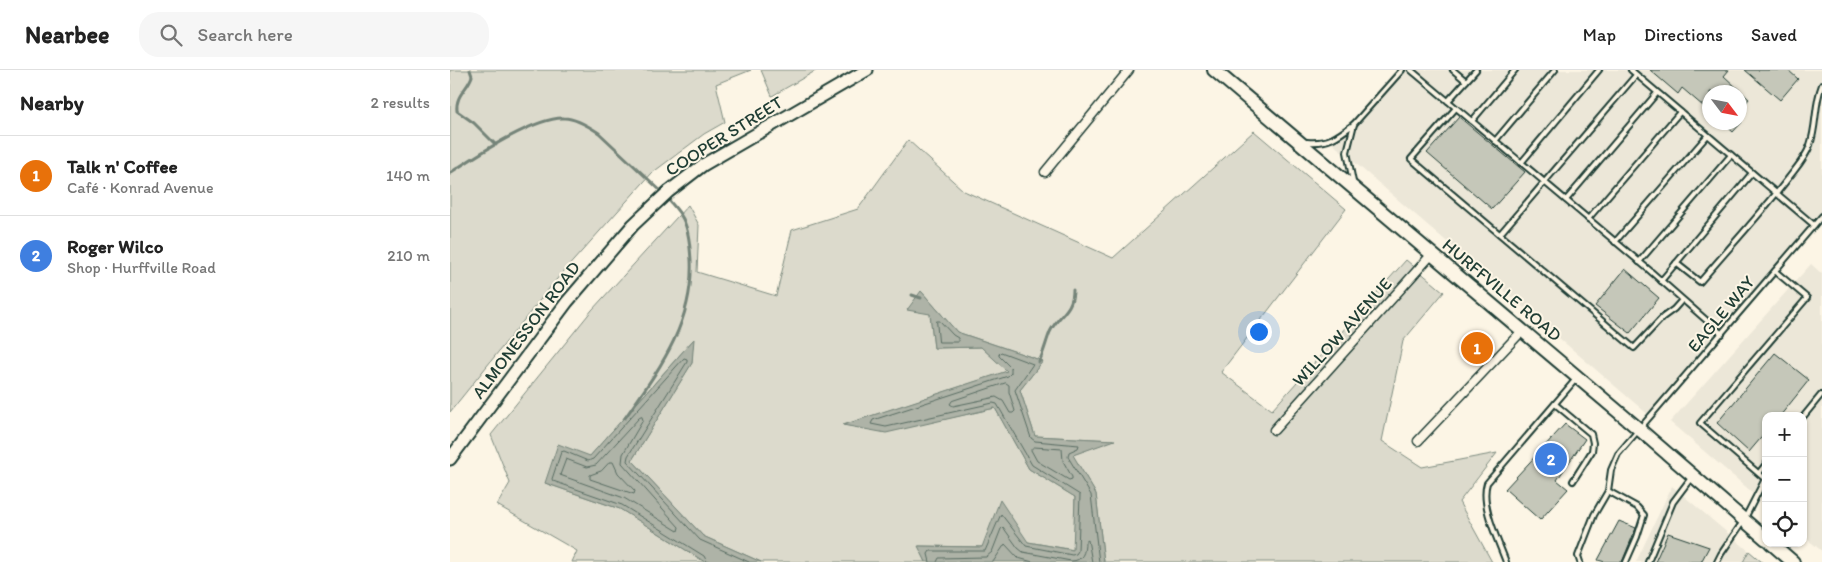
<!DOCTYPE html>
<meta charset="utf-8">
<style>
:root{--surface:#fff;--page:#f6f6f6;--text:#222;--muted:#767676;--line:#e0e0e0;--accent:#ea580c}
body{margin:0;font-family:Itim,sans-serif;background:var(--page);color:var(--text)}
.controls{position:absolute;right:15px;bottom:15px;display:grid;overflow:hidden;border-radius:10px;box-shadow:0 1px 4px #0004}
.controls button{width:45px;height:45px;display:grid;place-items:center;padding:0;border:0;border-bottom:1px solid var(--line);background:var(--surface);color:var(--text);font:25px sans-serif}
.compass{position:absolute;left:1252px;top:15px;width:45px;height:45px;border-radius:50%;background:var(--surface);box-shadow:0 1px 4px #0004;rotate:122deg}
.you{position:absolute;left:808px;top:261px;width:18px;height:18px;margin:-12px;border:4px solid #fff;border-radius:50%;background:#1a73e8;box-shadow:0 0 0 8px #1a73e833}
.badge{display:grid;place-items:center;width:32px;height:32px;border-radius:50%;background:var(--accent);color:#fff;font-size:16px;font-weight:700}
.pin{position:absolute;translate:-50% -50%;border:2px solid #fff;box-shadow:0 1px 5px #0006}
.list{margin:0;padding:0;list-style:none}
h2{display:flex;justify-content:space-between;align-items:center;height:65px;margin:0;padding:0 20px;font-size:21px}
h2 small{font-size:16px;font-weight:400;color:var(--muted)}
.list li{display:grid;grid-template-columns:32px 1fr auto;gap:15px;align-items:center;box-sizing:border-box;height:80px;padding:0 20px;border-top:1px solid var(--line)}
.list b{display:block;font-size:19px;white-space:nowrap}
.list p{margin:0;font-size:16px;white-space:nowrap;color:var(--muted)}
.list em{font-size:16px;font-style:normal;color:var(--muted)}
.icon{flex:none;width:28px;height:28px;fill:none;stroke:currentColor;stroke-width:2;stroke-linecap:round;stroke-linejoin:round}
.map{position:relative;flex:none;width:1372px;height:492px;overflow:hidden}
header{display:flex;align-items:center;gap:30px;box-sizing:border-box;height:70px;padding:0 25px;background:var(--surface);border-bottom:1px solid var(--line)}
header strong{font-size:24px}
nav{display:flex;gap:28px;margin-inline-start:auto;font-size:18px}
.search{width:350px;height:45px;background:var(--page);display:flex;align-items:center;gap:12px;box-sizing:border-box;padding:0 18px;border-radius:20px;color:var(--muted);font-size:19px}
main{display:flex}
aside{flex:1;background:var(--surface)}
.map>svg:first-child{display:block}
</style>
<header>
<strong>Nearbee</strong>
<div class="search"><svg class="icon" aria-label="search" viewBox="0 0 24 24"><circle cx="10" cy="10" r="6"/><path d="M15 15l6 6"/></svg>Search here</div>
<nav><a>Map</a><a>Directions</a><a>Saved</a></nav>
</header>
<main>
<aside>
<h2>Nearby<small>2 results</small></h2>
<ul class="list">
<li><span class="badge" style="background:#e8710a">1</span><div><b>Talk n' Coffee</b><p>Café · Konrad Avenue</p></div><em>140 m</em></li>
<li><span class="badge" style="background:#3f7fe0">2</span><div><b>Roger Wilco</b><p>Shop · Hurffville Road</p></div><em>210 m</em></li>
</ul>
</aside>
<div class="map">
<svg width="1372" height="492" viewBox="0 0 1372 492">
<rect width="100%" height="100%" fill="#fcf5e5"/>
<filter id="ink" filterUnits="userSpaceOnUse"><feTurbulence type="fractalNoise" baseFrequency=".02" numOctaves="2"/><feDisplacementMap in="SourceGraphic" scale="10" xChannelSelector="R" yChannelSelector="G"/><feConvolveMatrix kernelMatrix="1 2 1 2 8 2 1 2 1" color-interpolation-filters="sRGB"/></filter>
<g filter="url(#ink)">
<g fill="#ece7d8" fill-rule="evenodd">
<path d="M947 0H1372V146L1201 347 882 73ZM1260 22H1290V52H1260Z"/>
<path d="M1361 194 1372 204V481L1353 466V346H1316V434L1220 352Z"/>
<path d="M1222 416 1299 481 1293 492H1186Z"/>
</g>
<g fill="#dcdacc" stroke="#7e8c80">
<path d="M0 0H301L266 14 275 52 254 64 202 103 106 210 0 342Z"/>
<path d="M311 0H367L322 26Z"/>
<path d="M804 61 896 139 771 302 822 340 956 190 994 222 953 271 932 371 972 397 1047 383 1009 432 1042 492H654L646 424 622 385 663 370 585 366 570 320 593 291 507 262 471 221 480 244 484 278 531 277 558 301 394 355 436 362 545 338 579 399 625 427 624 480 578 472 532 477 469 476 476 492H311L253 466 182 390 242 293 243 270 140 386 95 413 170 439 255 492H122L127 481 47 435 60 413 41 365 142 240 238 135 249 155 247 202 326 226 342 160 408 139 458 70 514 121 663 188Z"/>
<path d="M1299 481 1312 492H1293Z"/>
</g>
<g fill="#aeb3a7" stroke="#758479">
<path d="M471 221 507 262 593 291 570 320 585 366 665 370 623 385 646 424 654 492H476L468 476 532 477 550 430 578 472 623 480 625 427 579 399 545 338 436 363 393 355 557 301 531 277 484 278 480 244 457 240Z"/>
<path d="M244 269 242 293 182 390 253 466 311 492H255L170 439 95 413 108 374 140 386Z"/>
</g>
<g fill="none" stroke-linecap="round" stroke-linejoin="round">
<g stroke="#586c62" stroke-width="1">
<path d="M487 251H490L503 265 508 268V272H489Z"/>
<path d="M556 313 559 315V322L565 341 563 343H560L553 331 546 327 503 336 500 334 502 331Z"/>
<path d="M192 347 193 350 173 384 172 393 229 457 228 461 174 428 110 405 116 389 137 397 146 395 189 348Z"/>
<path d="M584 377 612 379 613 391 622 407V409L619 410 587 391 581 380Z"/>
<path d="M160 392H163L168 403 185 421 184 424 140 409V405L151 401Z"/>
<path d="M257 492 254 486 172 435 103 411 102 409 111 382 114 381 138 391 143 389 234 288 237 289V292L178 386 177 391 250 470 299 492"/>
<path d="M480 492 478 484 480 481H535L551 444 576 476 622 485 626 484 628 481 630 425 582 395 547 334 543 333 436 357 421 354 423 350 558 306 561 303V298L549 286V284L551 282 583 294 565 320 581 368 585 371 629 375 628 378 619 382 618 387 641 425 649 492"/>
<path d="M487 492 489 488 536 487 542 482 551 459 553 457 568 478 573 482 621 491C633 491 635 482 635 472L638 470 642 492"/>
<path d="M543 492 555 474 568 488 583 492"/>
</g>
<g stroke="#758479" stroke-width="3">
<path d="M20 0 22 6C18 19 5 25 7 41L24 53 46 75"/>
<path d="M0 103C26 86 84 47 114 48 125 48 140 57 149 63L213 123"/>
<path d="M462 225 471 228"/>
<path d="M589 292C594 282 596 272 600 262 608 245 623 241 623 220"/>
<path d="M175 348C209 299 244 253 241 190 240 177 239 161 233 149 229 141 222 134 217 128"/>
</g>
</g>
<g fill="#c5c7b9" stroke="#1f3d34">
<path d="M1200 0H1279L1274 6 1299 29 1290 40V22H1260V42L1232 18 1228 24Z"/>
<path d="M1295 0H1338L1348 9 1330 30Z"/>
<path d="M1009 47 1075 102 1042 139 977 83Z"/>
<path d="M1272 52H1292L1283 62Z"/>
<path d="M1175 199 1209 228 1180 263 1145 236Z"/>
<path d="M1325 283 1359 310 1330 346H1316V362L1299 382 1267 353Z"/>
<path d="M1115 354 1135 369 1107 410 1118 419 1090 450 1055 419Z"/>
<path d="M1169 451 1186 458 1172 492H1155L1148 490Z"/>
<path d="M1218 463 1259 477 1251 492H1205Z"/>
</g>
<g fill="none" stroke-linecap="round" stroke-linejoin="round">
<g stroke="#1f3d34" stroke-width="8">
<g id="service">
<path d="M961 0 1198 199 1272 264"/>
<path d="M1003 0 1016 11"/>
<path d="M1181 0 1364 155"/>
<path d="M998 31 1026 0"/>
<path d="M1006 38 961 89 1184 278 1213 247 1224 239 1232 230"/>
<path d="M1022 51 1065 0"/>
<path d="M904 54 952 0"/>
<path d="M1045 71 1105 0"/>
<path d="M857 72C878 74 887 67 904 54L897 82 903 112"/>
<path d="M1071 93 1149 0"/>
<path d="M1116 130 1207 23"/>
<path d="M1138 149 1230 42"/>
<path d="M1050 164 1186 5"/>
<path d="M1165 172 1257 66"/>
<path d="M1189 192 1281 85"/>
<path d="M1226 193 1250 212C1279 178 1310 145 1337 110 1345 99 1356 88 1360 75 1367 55 1364 35 1372 15"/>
<path d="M1211 211 1302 103"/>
<path d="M1105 334 1141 364 1143 373 1142 381 1123 411"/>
<path d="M1353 347 1371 325"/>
<path d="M1309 403 1316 394"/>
<path d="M1158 421 1187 437 1194 445 1187 467 1176 492"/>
<path d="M1056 492C1048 470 1030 435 1037 413L1126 309"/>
<path d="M1130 492 1128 486 1144 445 1158 421 1161 400 1168 384 1372 146"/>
<path d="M1198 492 1223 432 1241 408"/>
<path d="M1267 492 1271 484 1294 450 1315 409 1250 353 1357 228 1325 201"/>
</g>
</g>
<g stroke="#1f3d34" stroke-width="11">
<g id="minor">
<path d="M595 102 679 0"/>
<path d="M824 360 982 184"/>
<path d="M968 371 1072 261"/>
</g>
</g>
<g stroke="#1f3d34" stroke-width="15">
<path id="secondary" d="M0 389 117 232 183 155 218 122 253 95 417 0"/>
</g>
<g stroke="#1f3d34" stroke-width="16">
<g id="primary">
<path d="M764 0 1190 360 1316 469"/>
<path d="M1321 473 1343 492"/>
</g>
</g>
<use href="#service" stroke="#fcf5e5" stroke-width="4"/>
<use href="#minor" stroke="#fcf5e5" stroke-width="8"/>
<use href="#secondary" stroke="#fcf5e5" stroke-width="11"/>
<use href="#primary" stroke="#fcf5e5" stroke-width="12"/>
</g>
</g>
<g text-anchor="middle" stroke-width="4" stroke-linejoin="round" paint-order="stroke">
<g font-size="18" fill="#1f3d34" stroke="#fcf5e5">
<text transform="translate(274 66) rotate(-32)" y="6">COOPER STREET</text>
<text transform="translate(1052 220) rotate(40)" y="6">HURFFVILLE ROAD</text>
<text transform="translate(1271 244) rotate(-50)" y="6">EAGLE WAY</text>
<text transform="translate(76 260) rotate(-53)" y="6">ALMONESSON ROAD</text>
<text transform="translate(892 262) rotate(-48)" y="6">WILLOW AVENUE</text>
</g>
</g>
</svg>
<div class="controls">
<button>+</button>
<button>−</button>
<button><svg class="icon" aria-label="locate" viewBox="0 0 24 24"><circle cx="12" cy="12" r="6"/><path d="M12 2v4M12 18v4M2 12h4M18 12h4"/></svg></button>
</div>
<svg class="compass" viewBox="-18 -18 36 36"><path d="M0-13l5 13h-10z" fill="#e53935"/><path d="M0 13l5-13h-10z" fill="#767676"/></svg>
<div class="you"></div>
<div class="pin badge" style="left:1027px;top:278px;background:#e8710a">1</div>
<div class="pin badge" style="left:1101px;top:389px;background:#3f7fe0">2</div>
</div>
</main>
